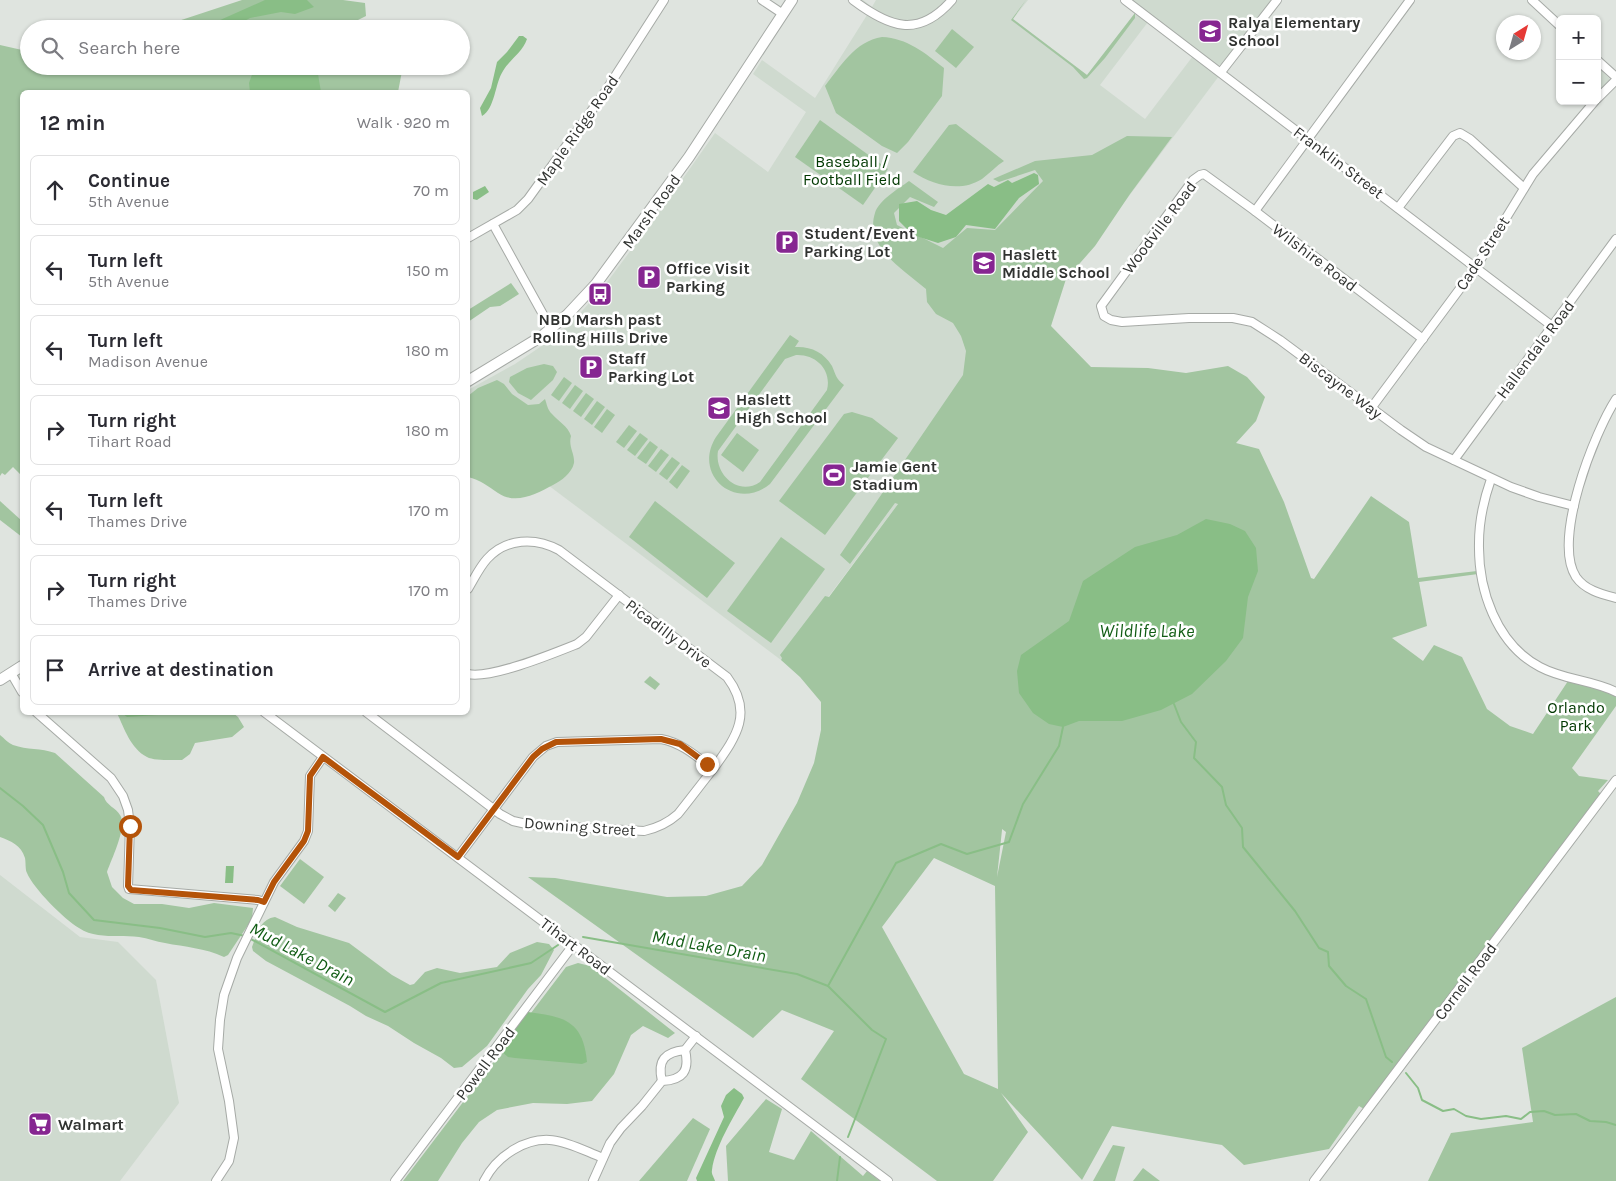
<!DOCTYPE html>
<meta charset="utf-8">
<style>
:root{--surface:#fff;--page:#f2f2f3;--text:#2b2b33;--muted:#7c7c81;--line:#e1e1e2}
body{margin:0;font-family:Karla,sans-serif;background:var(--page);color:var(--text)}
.controls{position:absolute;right:15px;top:15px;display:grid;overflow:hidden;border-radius:8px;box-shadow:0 1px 4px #0004}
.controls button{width:45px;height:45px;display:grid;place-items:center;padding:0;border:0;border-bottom:1px solid var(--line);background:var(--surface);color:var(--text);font:25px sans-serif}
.compass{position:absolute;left:1496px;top:15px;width:45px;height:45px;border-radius:50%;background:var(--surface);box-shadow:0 1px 4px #0004;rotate:37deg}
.stop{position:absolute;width:15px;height:15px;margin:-11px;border:4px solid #b45309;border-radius:50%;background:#fff}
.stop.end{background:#b45309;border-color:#fff;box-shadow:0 1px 5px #0008}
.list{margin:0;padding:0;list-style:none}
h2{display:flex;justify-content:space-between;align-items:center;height:65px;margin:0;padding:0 20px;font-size:21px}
h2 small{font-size:16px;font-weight:400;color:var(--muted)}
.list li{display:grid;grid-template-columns:32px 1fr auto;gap:15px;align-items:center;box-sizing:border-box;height:70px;margin:0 10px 10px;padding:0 10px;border:1px solid var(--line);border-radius:8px}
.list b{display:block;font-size:19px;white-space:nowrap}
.list p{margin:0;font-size:16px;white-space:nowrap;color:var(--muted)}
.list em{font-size:16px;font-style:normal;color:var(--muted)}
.icon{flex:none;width:28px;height:28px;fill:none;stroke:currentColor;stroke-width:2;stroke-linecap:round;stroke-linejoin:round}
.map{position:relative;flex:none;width:1616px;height:1181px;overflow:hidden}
.search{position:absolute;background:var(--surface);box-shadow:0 1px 4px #0004;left:20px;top:20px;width:450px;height:55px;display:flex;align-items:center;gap:12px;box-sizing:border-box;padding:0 18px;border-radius:28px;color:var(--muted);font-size:19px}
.panel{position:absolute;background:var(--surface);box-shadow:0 1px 4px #0004;left:20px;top:90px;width:450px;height:625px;border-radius:8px}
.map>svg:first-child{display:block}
</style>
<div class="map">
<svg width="1616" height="1181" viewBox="0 0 1616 1181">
<rect width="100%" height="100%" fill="#dfe4df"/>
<g fill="#cfdacf">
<path d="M847 0H863L872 7 876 0H1028L1013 19 1087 75 1135 13 1148 22 1100 85 1145 119 1193 56 1219 76 781 660 468 425V390L515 364 549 341 575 319 605 285 660 211 715 133 768 172 806 112 753 74 762 60 815 98 867 15Z"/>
<path d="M1131 0H1271L1224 63 1219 65 1215 64Z"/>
<path d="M1597 66 1610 79 1597 95Z"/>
<path d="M0 875 80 937 118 942 156 980 179 1103 120 1181H0Z"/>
</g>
<g fill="#a2c5a0" fill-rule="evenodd">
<path d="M242 0H343L365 3 366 16 358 20 357 29H154Z"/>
<path d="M1026 0 1013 19 1087 75 1135 13V18L1105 58 1087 78 1084 79 1073 67 1011 20Z"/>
<path d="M952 29 974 47 956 68 935 51Z"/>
<path d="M882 37C907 38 925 53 944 68L942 96 908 142 897 153 882 146 836 113 825 86C840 67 855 41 882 37Z"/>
<path d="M0 45 22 50 29 48V66H403L398 92H390L389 90 387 92H22V476L13 467 5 475 2 473 0 476Z"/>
<path d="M820 120 888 169 863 205 795 157Z"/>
<path d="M956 124 1004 161C996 166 990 173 982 179 960 193 933 185 913 172L949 125Z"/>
<path d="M1127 136 1172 137 1130 194 1095 246 1066 279 1051 326 1091 367 1148 368 1186 373 1228 366 1247 377 1265 397 1256 421 1236 443 1259 449 1284 502 1311 578 1314 579 1371 496 1409 522 1418 578 1477 571 1478 574 1419 582 1427 626 1392 638 1423 661 1434 645 1462 657 1487 709 1510 726 1533 734 1568 681 1602 690 1616 696V706L1572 768 1579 776 1608 780 1598 791 1601 794 1364 1109 1359 1106 1329 1149 1244 1165 1222 1145 1112 1126 1082 1180 1001 1093 1028 1132 993 1181H937L801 1079 834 1031 782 1010 753 1038 528 877 555 878 667 897 706 896 742 886 762 865 797 803 814 763 821 730V702L800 677 781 660 782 658 780 655 825 596 829 597 898 504 895 503 850 564 840 555 963 375 966 351 961 336 953 323 936 314 927 302 926 289C904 270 864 247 875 213 879 200 898 189 909 181L938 202 934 207 910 197 894 213 897 225 943 248 967 228 995 230 1043 181 1035 170 999 182 993 179 1035 161 1092 155ZM1002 829 1006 832 997 877 1002 830ZM934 858 995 886 998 1089 964 1074 882 927Z"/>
<path d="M511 283 519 294 500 306 490 307 468 322V310Z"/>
<path d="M790 335 799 341 795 347C810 346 824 352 832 366 836 375 836 379 844 385L770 484C736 512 692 475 716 437ZM796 355C816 354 832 370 827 390L760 482C738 497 714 474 718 451L785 359Z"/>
<path d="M544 364 553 366 557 372 553 380 531 400 518 393 509 382 510 377 527 368Z"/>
<path d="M564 377 572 383 559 401 551 395Z"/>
<path d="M497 380 504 384 512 394 528 405 539 404 545 399C547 404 547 409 552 414 558 421 568 426 571 436 568 446 575 454 574 463 572 473 561 481 553 485 536 494 516 505 498 493 488 486 480 480 468 477V396L478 388Z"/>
<path d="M575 385 583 391 570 409 562 403Z"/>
<path d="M586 393 594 399 581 417 573 411Z"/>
<path d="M597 401 605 407 592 425 584 419Z"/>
<path d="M607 409 615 415 602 433 594 427Z"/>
<path d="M852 412 872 418 898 438 825 535 779 501 844 414Z"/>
<path d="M629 425 637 431 624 448 616 442Z"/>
<path d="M640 433 648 439 635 456 627 450Z"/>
<path d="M737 433 759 450 743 472 721 455Z"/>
<path d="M650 441 658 447 646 464 637 458Z"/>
<path d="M661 449 669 455 656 472 648 466Z"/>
<path d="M672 457 680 463 667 480 659 474Z"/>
<path d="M682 465 690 471 677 489 669 482Z"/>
<path d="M0 501 22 521V537L0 520Z"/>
<path d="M655 501 735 563 707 598 629 537Z"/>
<path d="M781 537 825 569 771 643 727 611Z"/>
<path d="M650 676 660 684 655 690 644 682Z"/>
<path d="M117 713H233L238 717 244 727 232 737 195 743 190 754 182 760C173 760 154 761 147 757 131 749 124 728 117 713Z"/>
<path d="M0 735C4 738 8 743 13 745 27 750 41 748 55 753L104 797C106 805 116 808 120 815 128 826 111 860 107 872L112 887 123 898 134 904H162L189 908 214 903 253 908 252 919 228 955 224 957C205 948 185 947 165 943 156 942 148 938 139 937 119 934 97 940 79 928 65 920 33 888 27 873 25 869 26 863 25 858 21 845 11 841 0 837Z"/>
<path d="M300 859 324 877 304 904 280 886Z"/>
<path d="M338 893 346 898 335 912 328 906Z"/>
<path d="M275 917 297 927 349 943 392 975 410 985 414 984 425 972 437 968 460 973 497 967 510 953 537 942 549 944 554 950 541 975 528 989 487 1046 462 1067 454 1068 441 1058 414 1043 388 1026 366 1016 350 1006 266 961 253 951 252 947C257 934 260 919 275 917Z"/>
<path d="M578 963 590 966 675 1033 668 1038 643 1026 631 1035 614 1074 592 1101 567 1104 533 1103 497 1110 479 1122 462 1143 438 1181H403L566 967Z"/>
<path d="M1616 997V1181H1428L1451 1133 1533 1122 1522 1048Z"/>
<path d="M766 1099 782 1109 769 1152 794 1160 811 1131 863 1176 867 1171 880 1181H728L726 1146Z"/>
<path d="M693 1118 710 1129 687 1181H639Z"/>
<path d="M1113 1145 1125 1147 1115 1181H1093Z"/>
<path d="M1143 1168 1160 1181H1133Z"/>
</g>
<g fill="#89be86">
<path d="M265 0H307L314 7 295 14 281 12 250 18 230 29H200Z"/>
<path d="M519 36H523L527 39C522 53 510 59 503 71 495 83 495 109 482 116L480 108 491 88 497 62 507 52Z"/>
<path d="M259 66H312L318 74 321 92H250L249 83 254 69Z"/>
<path d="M1034 173 1038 175 1039 184 1019 198 995 229 966 225 956 237 938 243 913 235 899 221V204L917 201 931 210 946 215 988 184 994 187 1008 180 1012 183Z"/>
<path d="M485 186 489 192 477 200 473 199V192Z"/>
<path d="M1206 519 1230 524 1245 531 1256 548 1258 571 1248 597 1243 638 1226 661 1192 694 1161 710 1122 721H1079L1063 727 1049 724 1033 713 1019 693 1017 671 1021 655 1069 621 1083 581 1135 547 1177 535Z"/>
<path d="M122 713H159L158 715 127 717Z"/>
<path d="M226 866H234L233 883H225Z"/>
<path d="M528 1012C564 1017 583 1020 587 1062L582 1064 515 1058 508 1057 500 1050 501 1047Z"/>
<path d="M734 1088 742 1094 744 1098C733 1118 715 1147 712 1170 711 1174 714 1177 715 1181H697L696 1178 724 1117 721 1106 726 1095Z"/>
</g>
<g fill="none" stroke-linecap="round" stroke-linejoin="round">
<g stroke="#89be86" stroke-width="2">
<path d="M1174 704 1181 722 1196 742 1194 758 1222 787 1226 805 1242 828 1243 847 1295 911 1319 948 1328 952 1329 966 1346 986 1366 999 1386 1057 1392 1062"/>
<path d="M0 788 23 806 43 825 63 872 69 893 94 920 160 928 205 937 231 933 245 936"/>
<path d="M583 937 797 974 828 986"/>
<path d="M249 938 385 1012 441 983 531 963 558 945"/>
<path d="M1406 1073 1418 1088 1422 1100 1443 1111 1454 1109 1466 1116 1481 1119 1506 1116 1521 1119 1530 1112 1544 1111 1555 1115 1576 1114 1590 1121 1606 1122 1616 1125"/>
<path d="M848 1137 886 1039 872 1030 828 986 896 863 941 844 967 854 1009 842 1023 804 1059 746 1063 727"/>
<path d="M837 1181 840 1157"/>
</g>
<g stroke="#a6aaa6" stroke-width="10">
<g id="minor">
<path d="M762 0 783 14"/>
<path d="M853 0C889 27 918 39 952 0"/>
<path d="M1125 0 1552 326"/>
<path d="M1532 0 1560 26"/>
<path d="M1597 60 1616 77"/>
<path d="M1221 72 1277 0"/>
<path d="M1597 99 1616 80"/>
<path d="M1398 208 1453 136 1460 133 1470 139 1524 188"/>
<path d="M1255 211 1410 0"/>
<path d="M493 224 545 318 553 328"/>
<path d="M468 238 517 210 528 199 605 92 664 0"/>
<path d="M1423 339 1255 211 1204 174 1200 175 1193 180 1101 306 1104 316 1111 320 1122 322 1189 318H1233L1252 322 1280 340 1401 430 1426 447 1511 487 1539 497 1574 506"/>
<path d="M1616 399C1594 433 1552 540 1576 577 1585 590 1601 594 1616 598"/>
<path d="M1372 407 1476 267 1533 174 1595 101"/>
<path d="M1454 460 1616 239"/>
<path d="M1491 479C1484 499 1479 521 1479 543 1478 589 1496 644 1540 667 1564 680 1592 680 1616 692"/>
<path d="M11 673 22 692"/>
<path d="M468 674C491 679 552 654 577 644L586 637 619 595"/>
<path d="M36 712 111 778 123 796 128 810 130 826 128 886 129 889 258 900 264 902"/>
<path d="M264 712 888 1181"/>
<path d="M366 712 500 814 513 821 531 825 644 831C657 828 668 823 678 814 690 799 702 783 714 768 736 737 754 713 727 677L559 550C535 537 506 538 487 559 479 568 474 579 468 589"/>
<path d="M458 857 533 757 546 746 557 742 661 739C682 743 696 756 713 769"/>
<path d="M662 1081C657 1060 665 1052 685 1050L696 1036"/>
<path d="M216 1181 229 1161 234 1138 229 1101 218 1049 220 1020 224 995 237 958 274 882 304 841 308 831 310 776 323 757"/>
<path d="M395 1181 574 944"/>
<path d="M484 1181C491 1167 500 1158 513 1150 548 1129 570 1145 603 1158"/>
<path d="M593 1181 610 1143 621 1128 642 1106 662 1081C683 1080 690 1071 685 1050"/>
<path d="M1314 1181 1616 780"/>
</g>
</g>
<g stroke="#a6aaa6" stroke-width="12">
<g id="major">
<path d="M468 381 542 336 568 314 596 284 689 157 792 0"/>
<path d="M0 680 22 666"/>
</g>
</g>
<use href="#minor" stroke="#fff" stroke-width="8"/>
<use href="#major" stroke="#fff" stroke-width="10"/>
</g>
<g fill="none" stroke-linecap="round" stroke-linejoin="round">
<path stroke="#b45309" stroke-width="6" d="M130 826 128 886 131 890 258 900 264 902 274 882 304 841 308 831 310 776 323 757 458 857 533 757 542 749 556 742 661 739 680 744 707 764"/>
</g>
<defs>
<g id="school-square" transform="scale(1.25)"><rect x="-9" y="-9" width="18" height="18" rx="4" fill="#862691" stroke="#fff"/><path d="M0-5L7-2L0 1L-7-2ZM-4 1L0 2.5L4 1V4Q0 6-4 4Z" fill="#fff"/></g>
<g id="parking-square" transform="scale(1.25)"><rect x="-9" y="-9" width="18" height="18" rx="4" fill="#862691" stroke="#fff"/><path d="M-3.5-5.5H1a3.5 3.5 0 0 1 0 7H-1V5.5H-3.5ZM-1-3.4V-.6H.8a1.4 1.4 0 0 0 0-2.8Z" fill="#fff"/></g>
<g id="bus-square" transform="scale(1.25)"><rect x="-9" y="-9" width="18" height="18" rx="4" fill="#862691" stroke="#fff"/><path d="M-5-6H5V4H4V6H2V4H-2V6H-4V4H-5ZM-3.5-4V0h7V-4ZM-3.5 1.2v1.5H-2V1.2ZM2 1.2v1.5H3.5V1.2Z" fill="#fff"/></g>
<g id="stadium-square" transform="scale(1.25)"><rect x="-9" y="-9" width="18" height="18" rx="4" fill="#862691" stroke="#fff"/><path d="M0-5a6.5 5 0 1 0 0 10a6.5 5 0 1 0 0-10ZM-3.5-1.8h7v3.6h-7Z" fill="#fff"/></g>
<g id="supermarket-square" transform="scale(1.25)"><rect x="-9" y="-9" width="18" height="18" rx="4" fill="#862691" stroke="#fff"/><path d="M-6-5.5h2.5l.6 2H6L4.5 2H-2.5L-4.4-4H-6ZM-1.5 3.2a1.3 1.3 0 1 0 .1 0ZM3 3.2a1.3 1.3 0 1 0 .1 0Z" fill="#fff"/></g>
</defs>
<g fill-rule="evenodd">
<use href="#school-square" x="1210" y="31"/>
<use href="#parking-square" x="787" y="242"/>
<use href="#school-square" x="984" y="263"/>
<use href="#parking-square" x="649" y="277"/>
<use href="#bus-square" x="600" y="294"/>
<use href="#parking-square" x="591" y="367"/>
<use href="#school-square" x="719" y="408"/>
<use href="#stadium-square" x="834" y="475"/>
<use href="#supermarket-square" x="40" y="1124"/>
</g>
<g text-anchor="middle" stroke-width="5" stroke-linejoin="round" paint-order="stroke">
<g font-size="16" font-weight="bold" fill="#313331" stroke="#fff" text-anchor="start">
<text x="1228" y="28">Ralya Elementary<tspan x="1228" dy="18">School</tspan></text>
<text x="804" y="239">Student/Event<tspan x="804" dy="18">Parking Lot</tspan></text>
<text x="1002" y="260">Haslett<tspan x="1002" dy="18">Middle School</tspan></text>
<text x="666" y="274">Office Visit<tspan x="666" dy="18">Parking</tspan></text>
<text x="600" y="325" text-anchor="middle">NBD Marsh past<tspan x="600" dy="18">Rolling Hills Drive</tspan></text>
<text x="608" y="364">Staff<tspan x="608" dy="18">Parking Lot</tspan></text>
<text x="736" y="405">Haslett<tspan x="736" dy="18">High School</tspan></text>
<text x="852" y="472">Jamie Gent<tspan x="852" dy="18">Stadium</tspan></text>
<text x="58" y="1130">Walmart</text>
</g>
<g font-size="16" fill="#313331" stroke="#fff">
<text transform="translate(577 130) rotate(-55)" y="6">Maple Ridge Road</text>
<text transform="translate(1339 162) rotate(37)" y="6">Franklin Street</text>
<text transform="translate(651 211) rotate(-54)" y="6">Marsh Road</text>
<text transform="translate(1159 227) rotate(-53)" y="6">Woodville Road</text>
<text transform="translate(1482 253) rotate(-57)" y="6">Cade Street</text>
<text transform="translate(1315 257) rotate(37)" y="6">Wilshire Road</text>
<text transform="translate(1535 349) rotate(-53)" y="6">Hallendale Road</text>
<text transform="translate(1341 385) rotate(37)" y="6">Biscayne Way</text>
<text transform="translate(669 633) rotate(37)" y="6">Picadilly Drive</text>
<text transform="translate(580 826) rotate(4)" y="6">Downing Street</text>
<text transform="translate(576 946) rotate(37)" y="6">Tihart Road</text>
<text transform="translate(1465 981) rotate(-53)" y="6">Cornell Road</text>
<text transform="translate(485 1063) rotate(-53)" y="6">Powell Road</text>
</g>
<g font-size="16" fill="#003800" stroke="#fff">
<text x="852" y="167">Baseball /<tspan x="852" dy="18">Football Field</tspan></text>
<text x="1576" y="713">Orlando<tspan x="1576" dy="18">Park</tspan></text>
</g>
<g font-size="18" font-style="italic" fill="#115c14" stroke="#fff">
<text x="1147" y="637">Wildlife Lake</text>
<text transform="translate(709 946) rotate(10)" y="6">Mud Lake Drain</text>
<text transform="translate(302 954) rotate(28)" y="6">Mud Lake Drain</text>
</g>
</g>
</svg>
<div class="controls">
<button>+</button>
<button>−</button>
</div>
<svg class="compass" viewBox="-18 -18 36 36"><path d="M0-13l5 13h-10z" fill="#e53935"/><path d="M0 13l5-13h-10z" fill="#7c7c81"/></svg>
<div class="stop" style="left:130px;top:826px"></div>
<div class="stop end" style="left:707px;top:764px"></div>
<div class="search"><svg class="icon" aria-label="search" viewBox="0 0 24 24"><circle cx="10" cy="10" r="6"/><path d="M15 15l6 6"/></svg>Search here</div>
<section class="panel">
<h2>12 min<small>Walk · 920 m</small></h2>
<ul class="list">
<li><svg class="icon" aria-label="ahead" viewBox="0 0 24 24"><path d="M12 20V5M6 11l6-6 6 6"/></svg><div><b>Continue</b><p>5th Avenue</p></div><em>70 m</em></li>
<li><svg class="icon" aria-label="left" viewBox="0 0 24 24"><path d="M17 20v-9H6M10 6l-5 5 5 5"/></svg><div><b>Turn left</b><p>5th Avenue</p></div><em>150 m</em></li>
<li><svg class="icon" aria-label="left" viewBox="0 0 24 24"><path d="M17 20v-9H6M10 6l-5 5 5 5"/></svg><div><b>Turn left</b><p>Madison Avenue</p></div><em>180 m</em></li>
<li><svg class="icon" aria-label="right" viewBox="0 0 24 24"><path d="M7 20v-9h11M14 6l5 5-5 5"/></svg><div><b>Turn right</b><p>Tihart Road</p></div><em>180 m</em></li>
<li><svg class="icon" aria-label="left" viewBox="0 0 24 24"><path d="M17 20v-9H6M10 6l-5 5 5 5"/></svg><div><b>Turn left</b><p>Thames Drive</p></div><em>170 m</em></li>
<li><svg class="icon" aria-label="right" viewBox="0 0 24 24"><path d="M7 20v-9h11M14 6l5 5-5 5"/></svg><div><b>Turn right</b><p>Thames Drive</p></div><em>170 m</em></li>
<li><svg class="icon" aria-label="arrive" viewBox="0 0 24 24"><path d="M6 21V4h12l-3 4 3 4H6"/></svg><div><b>Arrive at destination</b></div></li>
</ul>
</section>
</div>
